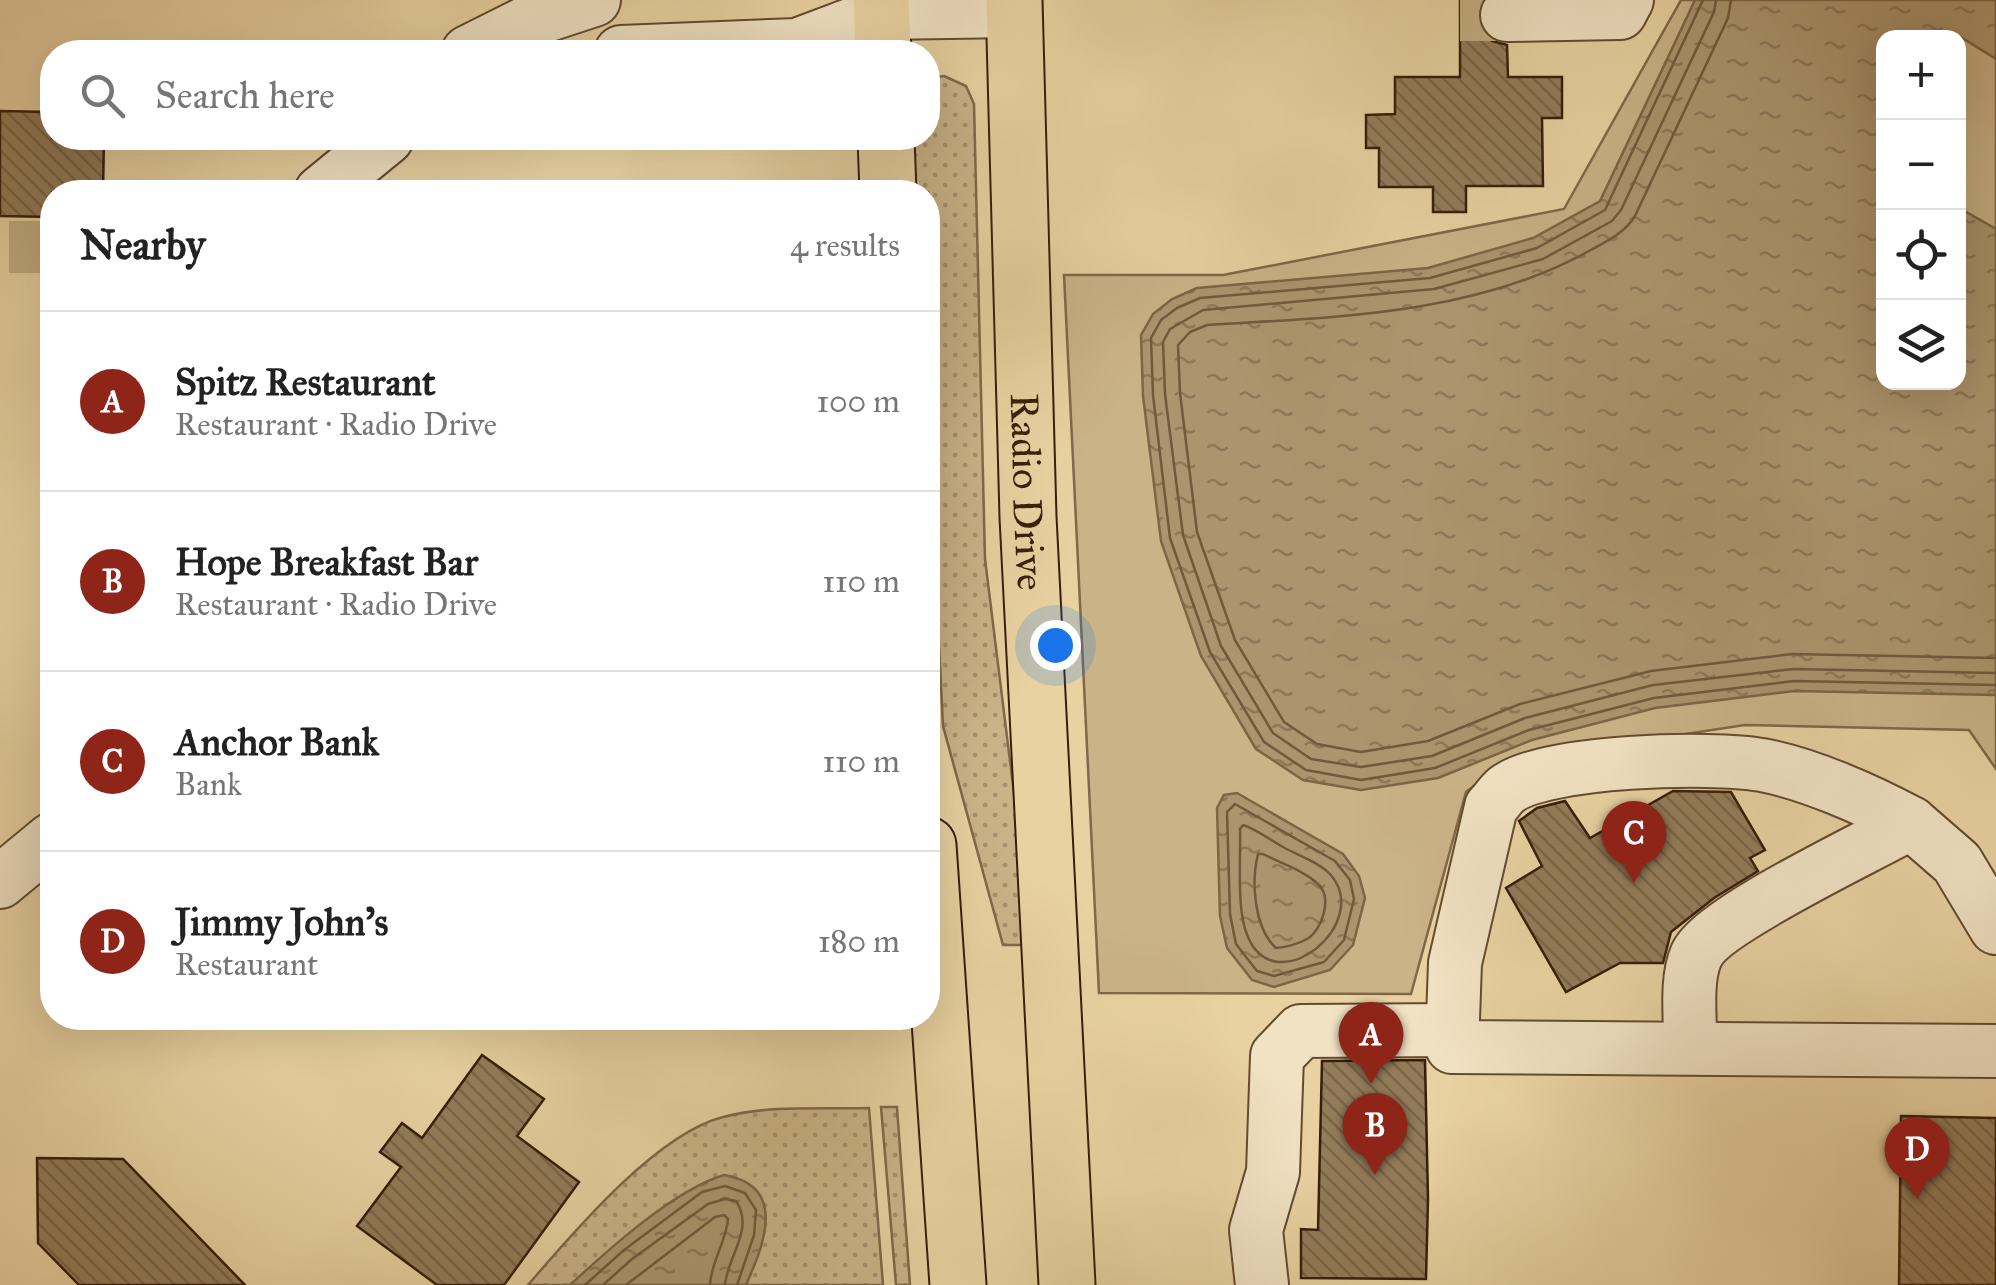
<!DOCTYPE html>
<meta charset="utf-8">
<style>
:root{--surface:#fff;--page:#f2f2f2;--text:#222;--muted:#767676;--line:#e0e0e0;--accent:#8f2418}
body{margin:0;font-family:"IM FELL Great Primer",serif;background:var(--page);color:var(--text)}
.controls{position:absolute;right:30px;top:30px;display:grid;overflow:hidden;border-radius:20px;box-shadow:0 10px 40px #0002}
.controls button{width:90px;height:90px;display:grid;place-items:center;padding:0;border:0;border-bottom:2px solid var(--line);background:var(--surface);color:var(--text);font:50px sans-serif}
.you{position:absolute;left:1055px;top:645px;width:35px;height:35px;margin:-25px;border:8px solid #fff;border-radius:50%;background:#1a73e8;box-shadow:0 0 0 15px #1a73e833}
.badge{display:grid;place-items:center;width:65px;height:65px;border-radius:50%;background:var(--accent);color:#fff;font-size:32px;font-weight:700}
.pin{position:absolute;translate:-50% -82px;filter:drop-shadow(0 2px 5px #0008)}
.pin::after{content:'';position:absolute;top:52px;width:35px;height:30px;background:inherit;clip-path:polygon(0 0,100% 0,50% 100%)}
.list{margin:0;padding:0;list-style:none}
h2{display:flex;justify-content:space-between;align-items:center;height:130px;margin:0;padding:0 40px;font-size:42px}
h2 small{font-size:32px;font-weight:400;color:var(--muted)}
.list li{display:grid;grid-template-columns:65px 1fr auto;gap:30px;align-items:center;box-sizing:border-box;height:180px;padding:0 40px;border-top:2px solid var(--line)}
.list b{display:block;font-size:38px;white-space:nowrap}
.list p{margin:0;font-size:32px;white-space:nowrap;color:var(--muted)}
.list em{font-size:32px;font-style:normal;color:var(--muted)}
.icon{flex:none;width:55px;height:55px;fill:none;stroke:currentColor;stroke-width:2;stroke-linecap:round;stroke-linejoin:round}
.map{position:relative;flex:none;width:1996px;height:1285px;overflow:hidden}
.search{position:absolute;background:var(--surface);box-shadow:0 10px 40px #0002;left:40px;top:40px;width:900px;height:110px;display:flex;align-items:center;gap:25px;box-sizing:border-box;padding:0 35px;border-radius:40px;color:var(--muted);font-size:38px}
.panel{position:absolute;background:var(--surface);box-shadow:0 10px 40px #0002;left:40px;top:180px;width:900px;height:850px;border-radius:40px}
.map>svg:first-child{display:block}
</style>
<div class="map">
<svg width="1996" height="1285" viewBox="0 0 1996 1285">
<defs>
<pattern id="grass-dots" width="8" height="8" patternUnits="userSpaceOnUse" patternTransform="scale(2.5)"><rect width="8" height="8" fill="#cbb388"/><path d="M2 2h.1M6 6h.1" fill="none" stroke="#a6916d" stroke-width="1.8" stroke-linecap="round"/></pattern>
<pattern id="water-ripples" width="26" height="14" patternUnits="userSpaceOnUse" patternTransform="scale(2.5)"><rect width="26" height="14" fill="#ac956e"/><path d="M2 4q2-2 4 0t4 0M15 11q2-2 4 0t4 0" fill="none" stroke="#8d7959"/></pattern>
<pattern id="building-back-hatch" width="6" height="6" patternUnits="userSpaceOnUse" patternTransform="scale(2.5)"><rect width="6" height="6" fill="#937c59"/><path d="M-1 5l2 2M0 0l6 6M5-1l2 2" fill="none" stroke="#796548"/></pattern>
</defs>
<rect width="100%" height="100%" fill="#e9d2a2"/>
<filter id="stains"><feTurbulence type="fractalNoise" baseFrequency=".002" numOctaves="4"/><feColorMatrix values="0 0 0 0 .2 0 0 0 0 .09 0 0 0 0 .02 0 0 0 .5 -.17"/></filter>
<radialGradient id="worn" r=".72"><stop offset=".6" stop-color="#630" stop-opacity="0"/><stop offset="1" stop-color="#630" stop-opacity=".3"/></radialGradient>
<g fill="url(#grass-dots)" stroke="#806848" stroke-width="2.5">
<path d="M944 76 966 86 974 104 985 559 1021 850 1022 945H1003L943 726 928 423V192H916L913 138H928V78Z"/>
<path d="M897 1107V1108L910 1285H896L881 1107Z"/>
<path d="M869 1108 883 1285H528C573 1233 656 1134 723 1117 769 1105 821 1109 869 1108Z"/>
</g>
<path fill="#cbb388" stroke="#806848" stroke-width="2.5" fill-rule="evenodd" d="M1681 0H1996V769L1969 730 1745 725 1507 761 1466 792 1411 994 1099 993 1064 275H1223L1564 209ZM1884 38H1958V382H1884Z"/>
<g fill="url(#water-ripples)" stroke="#7d6546" stroke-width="2.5">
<path d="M1695 0H1996V59L1959 36 1884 38V382H1958L1959 208 1996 229V695L1794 691 1655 708 1532 740 1438 778 1361 790 1303 780 1256 749 1201 656 1161 541 1143 396 1141 335 1153 314 1172 299 1197 288 1428 268 1533 238 1600 201Z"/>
<path d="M1237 793 1343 854 1359 876 1365 898 1353 945 1330 970 1274 987 1252 980 1227 948 1220 916 1217 808 1224 795Z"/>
<path d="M724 1175C788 1186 764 1244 746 1285H570C609 1249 674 1190 724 1175Z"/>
</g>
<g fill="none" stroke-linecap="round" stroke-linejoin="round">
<g stroke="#715a3c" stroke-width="2.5">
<path d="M1703 0 1605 210 1537 248 1430 278 1200 298 1177 308 1161 320 1151 338 1153 395 1170 538 1210 652 1264 742 1306 770 1361 780 1435 768 1529 730 1654 698 1794 681 1996 685"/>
<path d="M1716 0 1714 12 1621 210 1612 221 1543 259 1434 289 1203 310 1170 329 1163 342 1165 394 1183 535 1221 646 1273 733 1311 759 1361 767 1432 756 1525 718 1653 685 1793 669 1996 673"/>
<path d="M1731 0 1728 18 1635 216C1624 234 1605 242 1587 252 1473 315 1334 317 1207 325L1190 332 1178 345 1180 393 1197 532 1235 640 1284 722 1317 744 1361 752 1428 741 1520 704 1651 671 1792 654 1996 658"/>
<path d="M1235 804 1335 861 1350 880 1354 899 1344 940 1324 962 1274 976 1257 971 1236 944 1230 914 1227 812Z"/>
<path d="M1243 825C1256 829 1270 840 1283 847 1297 855 1319 862 1330 874 1374 923 1276 1003 1248 937 1236 911 1241 859 1240 829Z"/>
<path d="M1258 854H1263C1280 863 1305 871 1318 884 1333 898 1322 930 1307 939 1298 944 1286 947 1276 948 1254 928 1251 882 1258 854Z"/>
<path d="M585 1285 624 1250 702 1192 725 1186 745 1193 756 1210 754 1235 737 1285"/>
<path d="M603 1285 632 1259 708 1204 725 1199 736 1201C755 1229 727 1257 725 1285"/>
<path d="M626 1285 715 1217 724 1215 728 1219C726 1242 711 1262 710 1285"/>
</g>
</g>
<g fill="url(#building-back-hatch)" stroke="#361e09" stroke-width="2.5">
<path d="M1460 0H1481L1477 15 1481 30 1492 41 1507 45 1508 77H1562V118H1542L1543 186H1466V212H1433V187H1379V148H1366V115L1395 114V77H1460Z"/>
<path d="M0 111 52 112V138H104L103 192H52V217L0 216Z"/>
<path d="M1673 791 1731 792 1765 850 1750 858 1758 871 1714 898 1671 932 1663 963H1620L1566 992 1506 888 1542 866 1519 821 1537 808 1565 801 1590 838Z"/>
<path d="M482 1055 544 1099 517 1136 579 1182 504 1285H437L357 1226 401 1167 380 1152 402 1123 422 1138Z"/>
<path d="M1425 1060 1428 1199 1426 1279 1301 1278V1229L1318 1230 1322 1061Z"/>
<path d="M1901 1116 1996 1118V1285H1899Z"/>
<path d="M37 1158 123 1159 245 1285H79L38 1243Z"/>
</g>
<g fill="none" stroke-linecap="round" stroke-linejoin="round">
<g stroke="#c5ae83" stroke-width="52" stroke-dasharray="52 26" stroke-linecap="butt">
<path d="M1460 15H1507"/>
<path d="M9 247H52"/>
</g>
<g stroke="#634b2f" stroke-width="56">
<g id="minor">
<path d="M1507 15 1620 13 1627 0"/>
<path d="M468 52 530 21 594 0"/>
<path d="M621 52 797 45 882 13 1015 11"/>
<path d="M321 192 387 138"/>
<path d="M1911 823C1868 800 1810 774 1762 765 1713 756 1544 760 1506 790 1501 794 1496 802 1491 807L1455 963 1452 1047 1996 1051"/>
<path d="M0 882 52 839"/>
<path d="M1690 1048C1691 1021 1685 982 1696 956 1711 920 1869 847 1911 823L1957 863 1996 928"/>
<path d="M1262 1285 1256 1230 1273 1172 1277 1056 1301 1031 1453 1030"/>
</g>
</g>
<g stroke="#361e09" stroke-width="59">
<g id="major">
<path d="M881 0 883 52"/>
<path id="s1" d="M1014 0 1028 517 1067 1285"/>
<path d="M886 138 888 192"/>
<path d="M928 845 958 1285"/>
</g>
</g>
<use href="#minor" stroke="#f1e2c3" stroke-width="52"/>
<use href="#major" stroke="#e9d2a2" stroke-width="55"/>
</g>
<g text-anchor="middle" stroke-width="10" stroke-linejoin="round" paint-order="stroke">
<g font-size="40" fill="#361e09" stroke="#f1e2c3">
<text dy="14" stroke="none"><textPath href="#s1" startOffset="492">Radio Drive</textPath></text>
</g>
</g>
<rect width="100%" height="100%" filter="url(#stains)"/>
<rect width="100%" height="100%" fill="url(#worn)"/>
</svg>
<div class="controls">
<button>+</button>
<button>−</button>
<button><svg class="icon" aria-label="locate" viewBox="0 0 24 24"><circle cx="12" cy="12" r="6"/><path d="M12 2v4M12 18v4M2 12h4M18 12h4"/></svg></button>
<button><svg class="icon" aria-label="layers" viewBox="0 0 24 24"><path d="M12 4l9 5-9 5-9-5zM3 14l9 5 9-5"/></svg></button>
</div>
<div class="you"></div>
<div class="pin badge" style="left:1371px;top:1084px">A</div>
<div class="pin badge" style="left:1375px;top:1175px">B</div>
<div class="pin badge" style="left:1634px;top:883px">C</div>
<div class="pin badge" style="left:1917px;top:1199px">D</div>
<div class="search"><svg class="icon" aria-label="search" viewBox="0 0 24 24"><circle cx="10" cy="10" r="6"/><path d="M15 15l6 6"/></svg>Search here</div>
<section class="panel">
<h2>Nearby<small>4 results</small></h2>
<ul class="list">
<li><span class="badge">A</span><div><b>Spitz Restaurant</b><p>Restaurant · Radio Drive</p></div><em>100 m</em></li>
<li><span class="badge">B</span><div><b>Hope Breakfast Bar</b><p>Restaurant · Radio Drive</p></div><em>110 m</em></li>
<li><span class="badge">C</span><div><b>Anchor Bank</b><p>Bank</p></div><em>110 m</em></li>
<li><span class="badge">D</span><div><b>Jimmy John's</b><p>Restaurant</p></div><em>180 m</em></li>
</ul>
</section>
</div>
